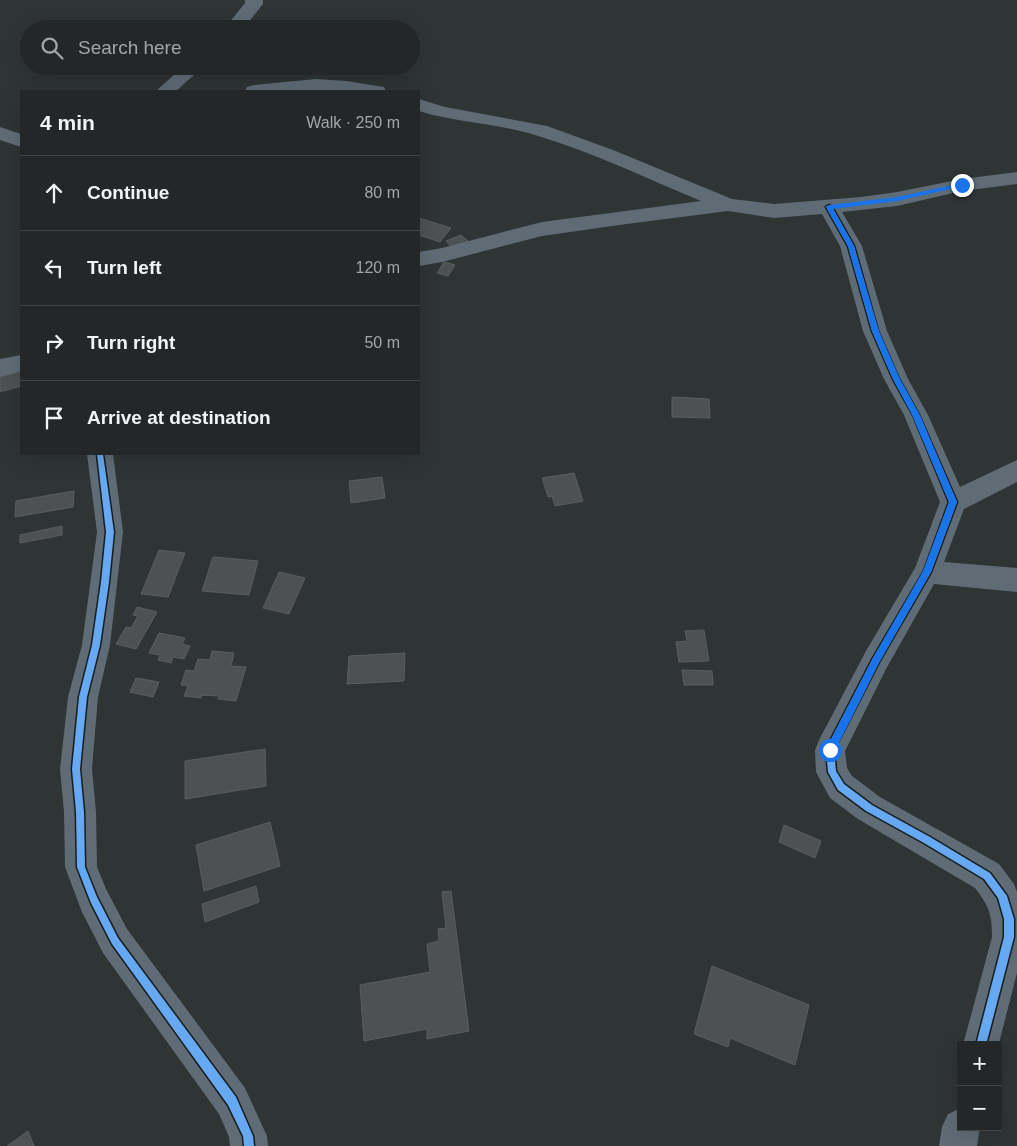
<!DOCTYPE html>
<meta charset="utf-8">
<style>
:root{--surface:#232728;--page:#2f3334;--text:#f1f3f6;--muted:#a3a5a8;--line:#404445}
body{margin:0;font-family:Helvetica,sans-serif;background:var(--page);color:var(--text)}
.controls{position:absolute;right:15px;bottom:15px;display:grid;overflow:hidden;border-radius:0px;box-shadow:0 5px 20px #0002}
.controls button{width:45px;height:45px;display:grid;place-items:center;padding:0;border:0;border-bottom:1px solid var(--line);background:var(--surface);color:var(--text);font:25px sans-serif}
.stop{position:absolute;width:15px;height:15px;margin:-11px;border:4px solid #1a73e8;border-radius:50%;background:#fff}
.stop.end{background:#1a73e8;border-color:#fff;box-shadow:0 1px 5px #0008}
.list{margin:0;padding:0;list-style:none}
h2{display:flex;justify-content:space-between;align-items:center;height:65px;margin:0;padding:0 20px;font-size:21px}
h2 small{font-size:16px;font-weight:400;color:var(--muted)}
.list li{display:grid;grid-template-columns:32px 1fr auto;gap:15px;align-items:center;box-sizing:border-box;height:75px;padding:0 20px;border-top:1px solid var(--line)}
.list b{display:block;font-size:19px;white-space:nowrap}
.list em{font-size:16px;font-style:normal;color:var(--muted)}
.icon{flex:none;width:28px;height:28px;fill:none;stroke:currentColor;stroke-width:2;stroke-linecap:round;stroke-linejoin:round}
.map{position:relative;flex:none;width:1017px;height:1146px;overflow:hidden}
.search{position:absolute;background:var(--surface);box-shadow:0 5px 20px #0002;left:20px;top:20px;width:400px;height:55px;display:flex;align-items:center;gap:12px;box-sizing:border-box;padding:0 18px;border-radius:28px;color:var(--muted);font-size:19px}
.panel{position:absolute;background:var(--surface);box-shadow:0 5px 20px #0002;left:20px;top:90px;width:400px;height:365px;border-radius:0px}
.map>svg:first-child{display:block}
</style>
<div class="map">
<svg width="1017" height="1146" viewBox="0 0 1017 1146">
<rect width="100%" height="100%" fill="#2f3435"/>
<g fill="#4d5151" stroke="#5a5e5f">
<path d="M419 218 451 228 440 242 419 235Z"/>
<path d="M461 235 468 241 452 248 446 241Z"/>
<path d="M444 262 455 265 448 276 437 273Z"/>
<path d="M21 371V386L0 392V377Z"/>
<path d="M672 397 709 399 710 418 672 417Z"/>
<path d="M574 473 583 501 555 506 552 496 548 497 542 478Z"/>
<path d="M382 477 385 498 351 503 349 481Z"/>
<path d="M74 491 73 507 15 517 16 501Z"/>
<path d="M62 526V535L20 543V535Z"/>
<path d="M159 550 185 553 168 597 141 594Z"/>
<path d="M213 557 258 561 249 595 202 591Z"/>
<path d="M279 572 305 578 289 614 263 608Z"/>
<path d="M137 607 157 612 136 649 116 644 126 627 131 628 138 616 133 615Z"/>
<path d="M704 630 709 661 679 662 676 642 687 641 685 631Z"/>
<path d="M159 633 185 638 182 644 190 646 184 659 173 657 171 663 158 660 160 655 149 653Z"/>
<path d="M212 651 234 653 231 666 246 667 236 701 218 699 219 696 201 695V698L184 696 188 686 181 685 186 670 194 671 198 659 210 660Z"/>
<path d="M405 653 404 681 347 684 349 656Z"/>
<path d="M682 670 712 671 713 685H684Z"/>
<path d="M136 678 159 682 153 697 130 692Z"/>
<path d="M265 749 266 786 185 799V761Z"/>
<path d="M270 822 280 866 204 891 196 845Z"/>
<path d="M784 825 821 841 815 858 779 842Z"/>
<path d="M256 886 259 902 205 922 202 904Z"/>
<path d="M451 891 469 1031 427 1039V1029L364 1041 360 985 430 972 427 944 439 941 438 929 446 928 442 892Z"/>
<path d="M712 966 809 1005 795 1065 730 1038 728 1047 694 1034Z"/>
<path d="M28 1131 34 1146H7Z"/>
</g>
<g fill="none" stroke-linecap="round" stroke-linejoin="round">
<g fill="#5f6c76" fill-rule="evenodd">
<path d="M245 0H263V4L243 29H224L245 3Z"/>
<path d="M184 66H204L176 91H156Z"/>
<path d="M316 79 346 81 384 87 386 91H245L247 87 254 85Z"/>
<path d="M419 99 445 107 547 126 613 150 732 199 774 204 861 197 897 192 962 179 1017 172V184L962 191 897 206 842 212 862 246 887 331 908 379 928 415 960 487 1017 460V482L964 509 944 562 1017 568V592L934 584 886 669 845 751 847 768 852 776 880 797 999 864 1014 884 1017 892V973L998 1047V1045H963L992 937C992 914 989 906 975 888L858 819 830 798 816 772 815 750 819 740 866 651 915 568 940 502 904 415 884 379 863 331 840 246 822 214 774 218 728 211 619 225 542 236 442 262 419 266V252L442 248 542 222 701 201C646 178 592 152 535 135 497 123 457 123 419 111Z"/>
<path d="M0 127 21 134V147L0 140Z"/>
<path d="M21 355V371L0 377V359Z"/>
<path d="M87 454H113L123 532 110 645 98 697 92 769 96 812 97 867 106 889 127 929 245 1088 267 1136 268 1146H230L229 1137 219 1114 103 953 82 912 65 867 64 812 60 769 68 697 82 645 97 532Z"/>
<path d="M961 1108V1127H980L977 1146H939L942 1127 948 1114Z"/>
</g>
<g stroke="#181d1e" stroke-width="3">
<g id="cycleway">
<path d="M829 205 832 207 854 246 878 331 899 379 919 415 957 502 931 572 879 662 834 750 836 771 844 784 872 805 930 837 990 873 1007 896 1014 919V937L986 1045H976L1004 937V919L998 898 984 879 924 843 866 811 838 790 828 772 826 750 827 747 873 658 924 571 949 502 913 415 893 379 872 331 848 246 826 207Z"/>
<path d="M97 454H103L114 532 109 582 100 645 87 697 80 769 84 812 85 867 97 897 118 938 236 1097 253 1136 254 1146H244L243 1136 228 1105 112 944 91 903 77 867 76 812 72 769 79 697 92 645 101 582 106 532Z"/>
</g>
</g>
<use href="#cycleway" fill="#66a8f1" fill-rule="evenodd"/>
</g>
<path fill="#1a73e8" d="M962 183 964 186 897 201 833 209 854 246 879 331 900 379 920 415 957 502 931 572 879 663 834 753 830 754 827 753V747L873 658 923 571 949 502 912 415 893 379 872 331 848 246 826 207 829 205 897 197Z"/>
</svg>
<div class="controls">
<button>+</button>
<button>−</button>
</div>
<div class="stop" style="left:830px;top:750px"></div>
<div class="stop end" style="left:962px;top:185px"></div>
<div class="search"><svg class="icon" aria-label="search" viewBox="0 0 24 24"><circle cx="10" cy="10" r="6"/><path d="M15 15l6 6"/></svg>Search here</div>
<section class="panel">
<h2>4 min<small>Walk · 250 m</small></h2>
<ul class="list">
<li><svg class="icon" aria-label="ahead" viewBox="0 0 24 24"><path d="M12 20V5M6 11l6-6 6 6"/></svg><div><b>Continue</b></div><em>80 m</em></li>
<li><svg class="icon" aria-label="left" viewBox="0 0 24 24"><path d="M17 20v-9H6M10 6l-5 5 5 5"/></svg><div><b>Turn left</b></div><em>120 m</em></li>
<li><svg class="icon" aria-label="right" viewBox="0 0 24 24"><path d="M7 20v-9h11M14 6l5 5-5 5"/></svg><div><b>Turn right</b></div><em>50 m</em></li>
<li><svg class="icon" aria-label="arrive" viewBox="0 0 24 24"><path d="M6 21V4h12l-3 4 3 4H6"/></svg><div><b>Arrive at destination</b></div></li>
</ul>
</section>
</div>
